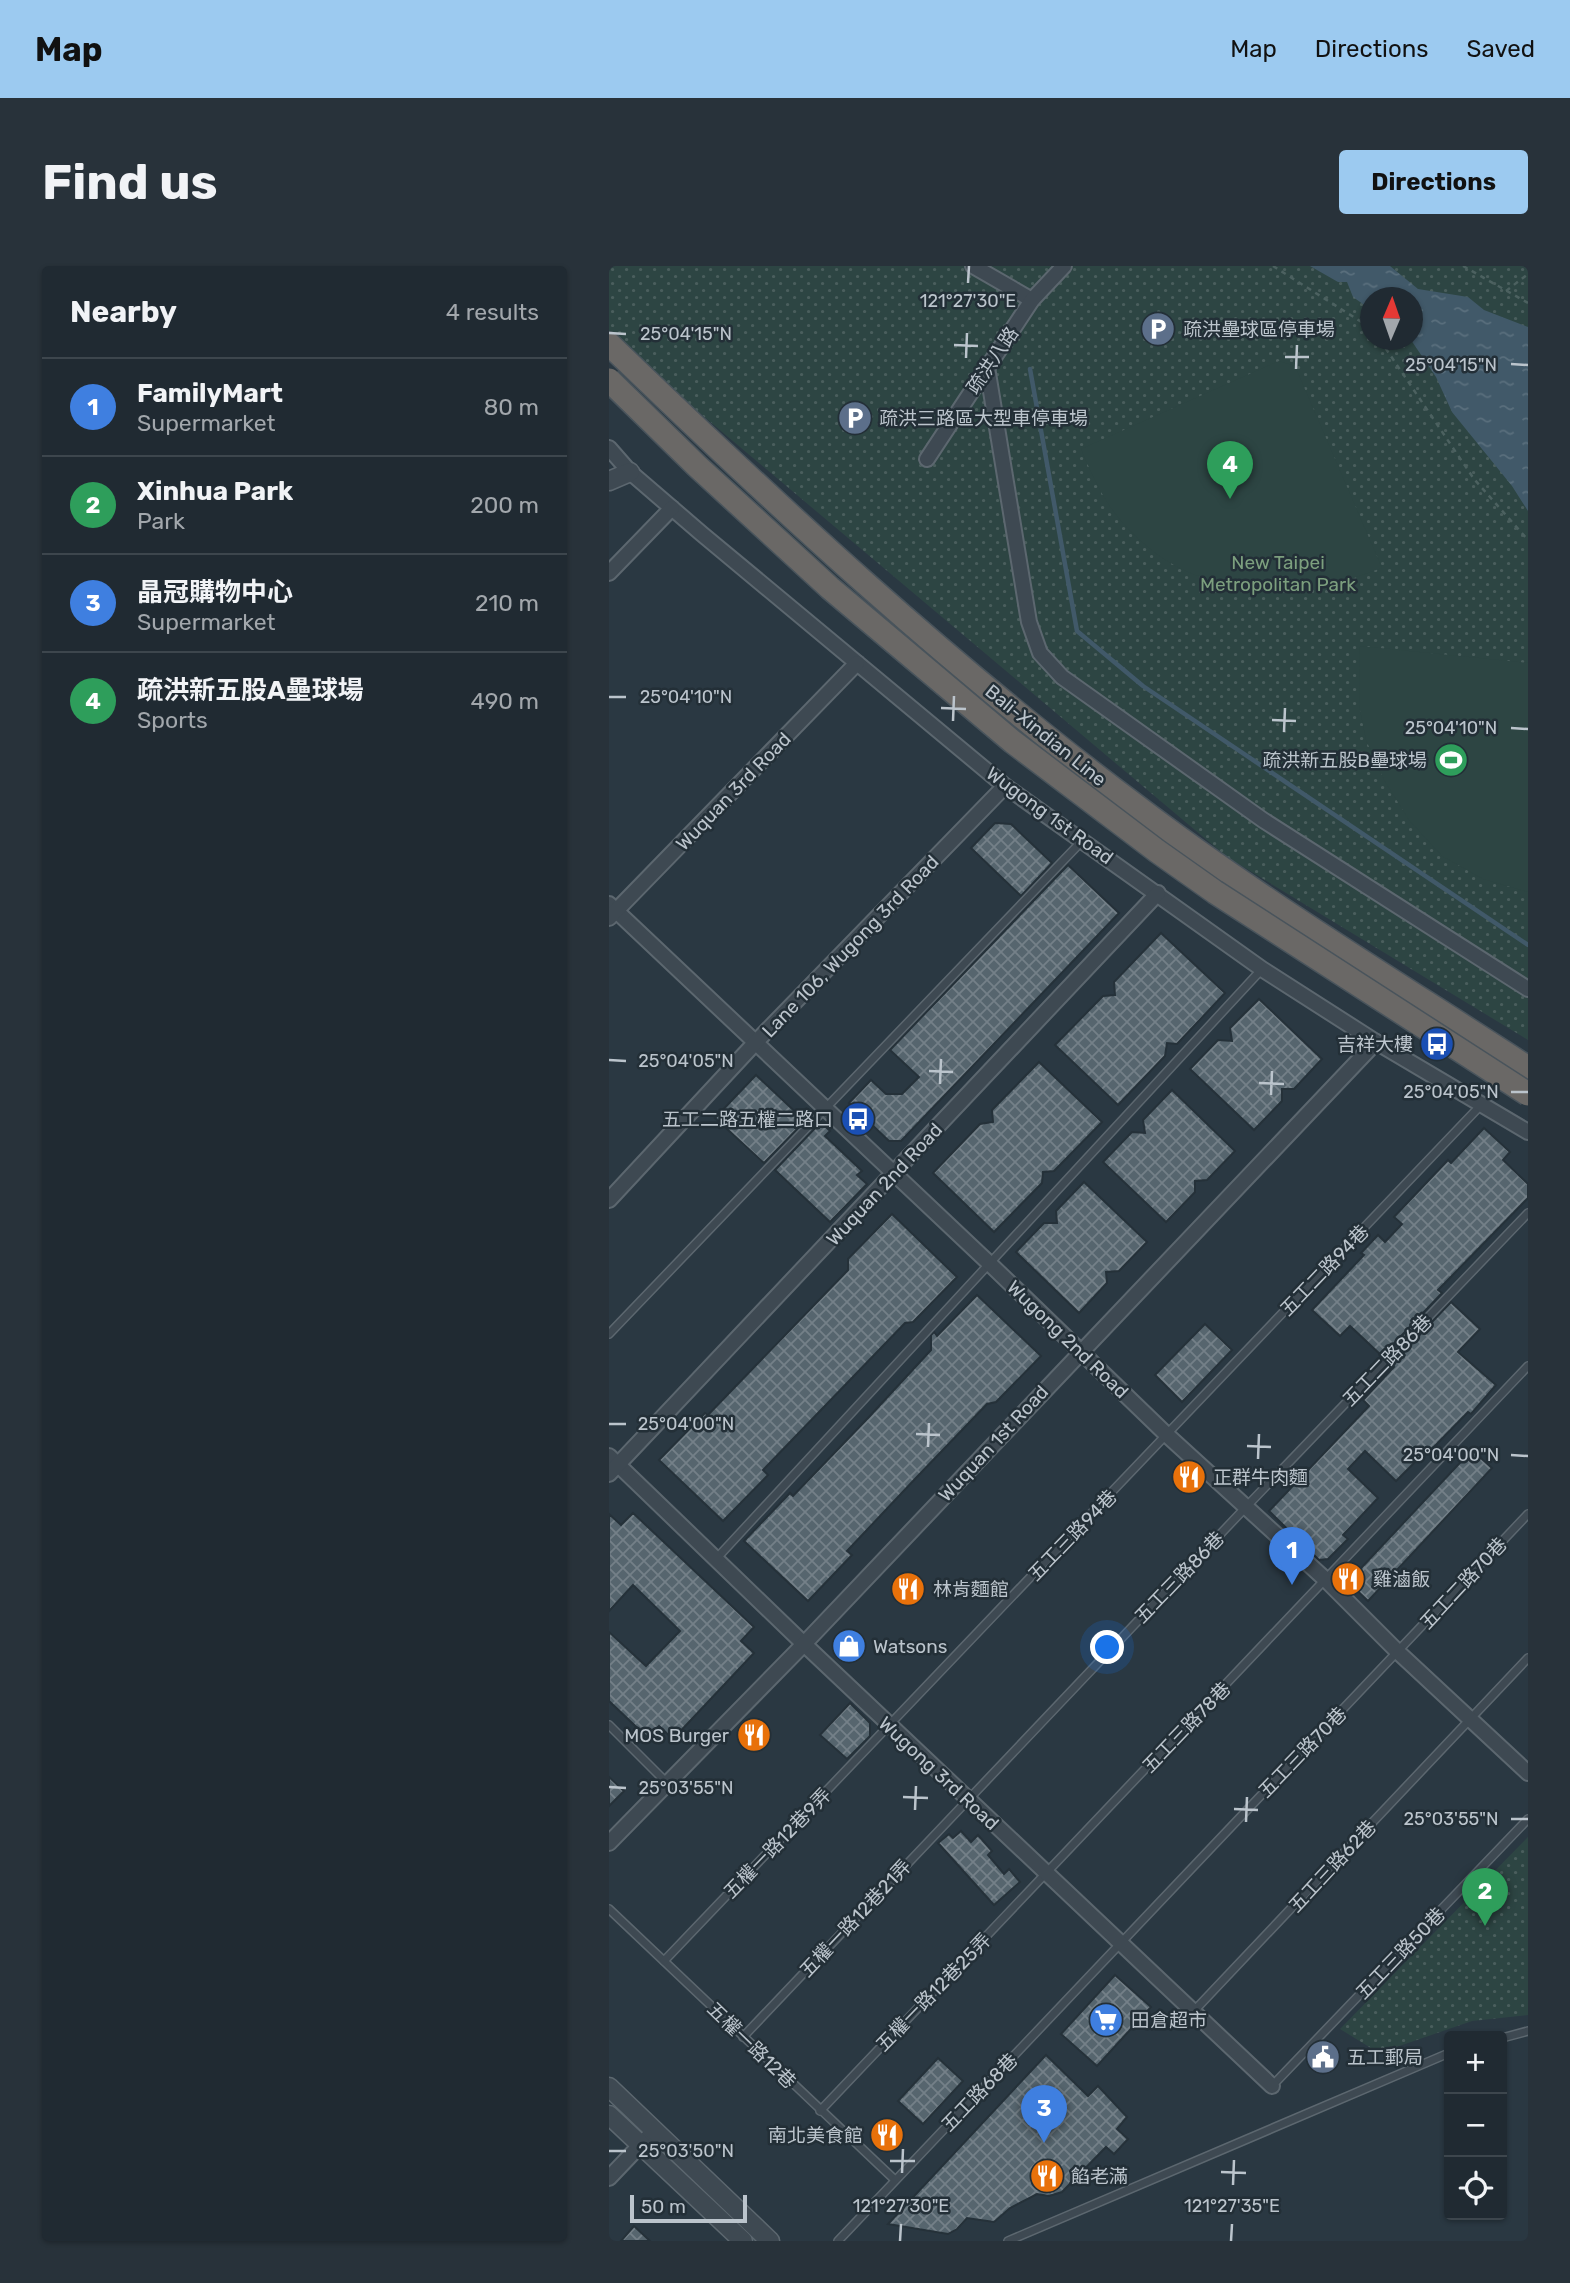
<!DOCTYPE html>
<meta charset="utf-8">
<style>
:root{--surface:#202a32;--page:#28323a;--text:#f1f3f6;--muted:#a2a7ac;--line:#3d464d;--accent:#9ccaf0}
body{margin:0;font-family:Rubik,"Noto Sans TC",sans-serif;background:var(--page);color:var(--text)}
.controls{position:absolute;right:21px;bottom:21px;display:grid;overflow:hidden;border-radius:7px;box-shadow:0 2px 5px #0004}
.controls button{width:63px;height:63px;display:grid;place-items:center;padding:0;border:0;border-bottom:2px solid var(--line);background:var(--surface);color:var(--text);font:35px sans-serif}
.compass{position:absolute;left:751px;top:21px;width:63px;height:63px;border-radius:50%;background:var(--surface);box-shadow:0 2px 5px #0004;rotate:2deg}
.scale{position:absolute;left:21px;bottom:18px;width:117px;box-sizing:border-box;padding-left:7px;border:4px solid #bbc4cc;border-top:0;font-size:19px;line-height:24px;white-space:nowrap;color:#bbc4cc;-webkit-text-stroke:5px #232f37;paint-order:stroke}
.you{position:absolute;left:499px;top:1382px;width:24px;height:24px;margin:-18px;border:5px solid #fff;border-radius:50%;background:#1a73e8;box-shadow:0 0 0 10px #1a73e833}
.badge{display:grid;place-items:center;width:46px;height:46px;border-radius:50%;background:var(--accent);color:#fff;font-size:23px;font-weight:700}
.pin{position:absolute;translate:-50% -58px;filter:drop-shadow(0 2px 4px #0008)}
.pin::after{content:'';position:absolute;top:37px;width:24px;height:21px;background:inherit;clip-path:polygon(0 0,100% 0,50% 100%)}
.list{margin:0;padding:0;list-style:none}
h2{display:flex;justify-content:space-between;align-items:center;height:91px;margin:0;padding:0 28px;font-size:30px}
h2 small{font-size:23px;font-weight:400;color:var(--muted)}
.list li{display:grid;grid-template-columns:46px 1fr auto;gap:21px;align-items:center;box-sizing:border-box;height:98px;padding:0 28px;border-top:2px solid var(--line)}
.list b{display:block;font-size:26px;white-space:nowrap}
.list p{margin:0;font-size:23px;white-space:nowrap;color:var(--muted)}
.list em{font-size:23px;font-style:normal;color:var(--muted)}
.icon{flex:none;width:38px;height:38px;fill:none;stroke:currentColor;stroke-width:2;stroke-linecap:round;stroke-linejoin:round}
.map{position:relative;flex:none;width:919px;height:1975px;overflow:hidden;border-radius:7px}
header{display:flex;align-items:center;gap:42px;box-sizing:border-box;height:98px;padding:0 35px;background:var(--accent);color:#111}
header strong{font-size:33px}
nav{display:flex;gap:38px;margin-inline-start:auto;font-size:24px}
.intro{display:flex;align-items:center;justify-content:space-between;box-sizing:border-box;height:168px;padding:0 42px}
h1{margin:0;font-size:49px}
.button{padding:18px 32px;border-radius:7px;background:var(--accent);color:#111;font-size:24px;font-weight:700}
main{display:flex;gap:42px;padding:0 42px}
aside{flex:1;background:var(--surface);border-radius:7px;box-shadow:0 2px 5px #0004}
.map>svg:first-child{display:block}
</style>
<header>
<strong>Map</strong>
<nav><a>Map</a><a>Directions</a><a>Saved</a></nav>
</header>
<div class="intro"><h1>Find us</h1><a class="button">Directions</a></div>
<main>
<aside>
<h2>Nearby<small>4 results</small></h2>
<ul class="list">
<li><span class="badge" style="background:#3f7fe0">1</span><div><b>FamilyMart</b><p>Supermarket</p></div><em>80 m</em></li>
<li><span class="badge" style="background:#2e9e5b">2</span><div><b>Xinhua Park</b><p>Park</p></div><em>200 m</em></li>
<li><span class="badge" style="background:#3f7fe0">3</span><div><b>晶冠購物中心</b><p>Supermarket</p></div><em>210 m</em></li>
<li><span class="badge" style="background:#2e9e5b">4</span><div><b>疏洪新五股A壘球場</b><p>Sports</p></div><em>490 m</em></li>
</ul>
</aside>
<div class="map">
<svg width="919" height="1975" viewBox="0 0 919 1975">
<defs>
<pattern id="grass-dots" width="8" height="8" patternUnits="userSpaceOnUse" patternTransform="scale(1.75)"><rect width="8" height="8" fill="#2d4543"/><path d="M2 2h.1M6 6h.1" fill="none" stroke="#4a5e5d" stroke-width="1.8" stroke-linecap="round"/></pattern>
<pattern id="water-ripples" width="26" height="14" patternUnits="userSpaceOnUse" patternTransform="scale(1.75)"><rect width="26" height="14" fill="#415969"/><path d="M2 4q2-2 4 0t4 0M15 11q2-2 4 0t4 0" fill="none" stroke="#5a6f7d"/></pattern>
<pattern id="building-cross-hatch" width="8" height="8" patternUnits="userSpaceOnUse" patternTransform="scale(1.75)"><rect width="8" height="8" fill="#56656e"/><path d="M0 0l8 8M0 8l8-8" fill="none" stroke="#748088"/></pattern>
</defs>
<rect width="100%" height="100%" fill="#2a3842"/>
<g fill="url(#grass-dots)" fill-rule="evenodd">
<path d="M0 0H919V774L618 591 11 80 0 67ZM762 32H804V74H762Z"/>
<path d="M919 1571V1749L863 1755 770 1787 731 1763Z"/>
</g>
<g fill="#2d4543">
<path d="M670 95 686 100 773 302C757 307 739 315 722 319 669 331 601 323 555 293 541 284 526 270 515 258 497 240 482 207 472 183Z"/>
<path d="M751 380 919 397V626L874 613 833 590 800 554 775 514 757 474 750 439Z"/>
</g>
<path fill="url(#water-ripples)" d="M701 0H781L809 23 859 31 875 44 919 61V245L903 220 843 146 827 111 802 74 804 32H762L761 43 744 31 738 16H729Z"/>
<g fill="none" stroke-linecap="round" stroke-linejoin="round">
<path stroke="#415969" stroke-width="4.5" d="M421 103 468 365 534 420 919 679"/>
</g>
<g fill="url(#building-cross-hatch)" stroke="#253139" stroke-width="2">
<path d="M386 557 402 558 443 597 412 630 362 582Z"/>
<path d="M459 599 510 647 292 875H280L240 837 262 814 277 828H293L310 811 281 784Z"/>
<path d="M552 667 616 727 568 778 558 777 556 790 509 839 446 779 494 730 506 729 505 716Z"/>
<path d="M650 733 713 793 685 823H673V835L645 864 581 803 609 774 623 775 621 762Z"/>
<path d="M430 796 493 856 445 905 434 906 433 917 385 966 324 907 371 858 384 856 383 844Z"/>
<path d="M147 809 196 855 155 897 106 852Z"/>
<path d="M563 824 626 885 598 914 586 915V926L557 956 494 896 523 866 536 867 534 854Z"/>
<path d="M212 856 221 865 216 870 253 905 248 909 258 918 221 956 166 904Z"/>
<path d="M875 862 901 886 894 894 919 918V932L829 1024 833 1027 773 1090 741 1060 731 1070 703 1044 755 989 752 987 769 969 776 976 793 958 785 951 839 894 842 897Z"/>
<path d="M475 916 538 976 510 1005 497 1006 498 1017 470 1047 407 986 435 957H448L447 945Z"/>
<path d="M283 948 348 1011 304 1056 296 1057 154 1204 159 1209 114 1255 50 1194 96 1147 99 1149 239 1004V993Z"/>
<path d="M368 1029 432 1090 387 1136 378 1138 305 1214 238 1285 243 1289 199 1335 135 1275 181 1227 184 1230 260 1151 322 1084V1069L325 1066 328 1070Z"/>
<path d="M842 1036 871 1063 849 1086 887 1119 862 1148 859 1146 818 1188 816 1186 787 1215 756 1185 739 1203 769 1232 734 1269 739 1273 719 1293 710 1294 660 1245 760 1140 754 1134 785 1101 782 1099Z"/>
<path d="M596 1058 623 1084 573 1136 546 1109Z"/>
<path d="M863 1184 883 1202 759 1335 739 1316Z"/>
<path d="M24 1247 145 1361 132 1375 145 1387 64 1473 50 1460 39 1472 0 1435V1366L37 1400 71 1365 24 1319 0 1345V1248L12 1259Z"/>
<path d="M241 1437 261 1457V1470L238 1493 211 1469Z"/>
<path d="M0 1511 15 1525 0 1540Z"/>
<path d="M352 1565 362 1576 369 1569 383 1585 379 1589 395 1608 400 1603 411 1616 385 1639 329 1577 340 1568 344 1572Z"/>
<path d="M506 1709 542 1741 488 1800 452 1768Z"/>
<path d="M437 1789 479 1830 489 1820 518 1851 508 1863 519 1873 505 1888 497 1881 453 1926 440 1930 428 1928 401 1942 385 1956 358 1952 348 1963 339 1968 279 1958Z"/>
<path d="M329 1792 354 1815 314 1858 289 1835Z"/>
<path d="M25 1960 41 1975H12Z"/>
</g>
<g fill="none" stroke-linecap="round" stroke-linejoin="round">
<g stroke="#5c676f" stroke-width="10">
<g id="service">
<path d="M0 1068 474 574"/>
<path d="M107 1293 653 703"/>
<path d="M0 1459 58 1517"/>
<path d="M0 1643 286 1914"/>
<path d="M55 1695 872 839"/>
<path d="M584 1746 919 1392"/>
<path d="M134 1771 637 1241 919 947"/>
<path d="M893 1772 919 1765"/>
<path d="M663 1820 919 1553"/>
<path d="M211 1845 919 1100"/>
<path d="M229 1975 919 1248"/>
<path d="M399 1975 840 1787"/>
</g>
</g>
<g stroke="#5c676f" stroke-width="18">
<g id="minor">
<path d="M364 0 423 34"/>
<path d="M378 101 420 356 431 387 453 411 654 554 919 723"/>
<path d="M0 182 21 206 93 268 396 520 653 703 767 776 919 866"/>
<path d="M318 193 423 34 455 0"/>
<path d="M0 307 63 242"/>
<path d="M0 638 381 998 558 1169 717 1314 789 1386 919 1507"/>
<path d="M0 652 248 397"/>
<path d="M0 934 146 777 396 520"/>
<path d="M0 1190 195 1378 663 1820"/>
<path d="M0 1208 549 627"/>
<path d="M0 1577 195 1378 767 776"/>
<path d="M0 1912 39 1871"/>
</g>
</g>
<g stroke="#5c676f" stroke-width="21">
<g id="tertiary">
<path d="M0 215 21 206"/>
<path d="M0 1821 161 1975"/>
<path d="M0 1849 134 1975"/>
</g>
</g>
<g stroke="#49545c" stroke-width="26">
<path id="trunk" d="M0 78C168 240 340 400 527 540 652 635 787 716 919 802"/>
</g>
<g stroke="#4c6160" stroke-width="2.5" stroke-dasharray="5 5" stroke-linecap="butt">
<path d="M664 0 762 62"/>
<path d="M854 0 919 37"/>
<path d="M897 25 919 8"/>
<path d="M771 74 865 213 919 274"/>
</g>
<use href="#service" stroke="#3e4952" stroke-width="7"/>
<use href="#minor" stroke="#3e4952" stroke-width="14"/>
<use href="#tertiary" stroke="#3e4952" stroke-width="18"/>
<use href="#trunk" stroke="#6a6866" stroke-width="23"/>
<g stroke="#49545c" stroke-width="26" stroke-linecap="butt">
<path id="trunk-bridge" d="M0 114 88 200 221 322 404 476 548 585 606 626 919 828"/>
</g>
<use href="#trunk-bridge" stroke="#6a6866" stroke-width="23"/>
</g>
<path fill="none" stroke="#bbc4cc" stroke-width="2.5" d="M359 17 360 0M0 67 17 68M345 79 369 80M676 91H700M357 92 358 67M902 98 919 99M687 103 688 79M0 431H17M332 442 357 443M663 454 687 455M344 455 345 430M902 462 919 463M675 466 676 442M0 794 17 795M320 805 344 806M650 817 675 818M331 818 332 793M902 826H919M662 829 663 805M0 1158H17M307 1168 331 1169M638 1180 662 1181M319 1181 320 1157M902 1189 919 1190M649 1193 650 1168M0 1521 17 1522M294 1531 319 1532M625 1543 649 1544M306 1544 307 1520M902 1553H919M637 1556 638 1531M0 1885H17M281 1895H306M612 1906 637 1907M293 1907 294 1883M624 1919 625 1894M291 1975 292 1958M622 1975 623 1958"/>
<defs>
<g id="parking-disc" transform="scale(1.75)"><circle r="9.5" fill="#5c6f8a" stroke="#232f37"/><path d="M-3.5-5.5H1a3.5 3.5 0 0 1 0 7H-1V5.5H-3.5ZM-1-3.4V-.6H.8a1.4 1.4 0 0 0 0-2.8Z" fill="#fff"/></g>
<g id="stadium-disc" transform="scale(1.75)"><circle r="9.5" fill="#2e9e5b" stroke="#232f37"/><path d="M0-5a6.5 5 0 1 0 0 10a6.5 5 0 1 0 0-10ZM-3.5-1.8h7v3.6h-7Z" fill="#fff"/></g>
<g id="bus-disc" transform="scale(1.75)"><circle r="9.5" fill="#1a4fb4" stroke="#232f37"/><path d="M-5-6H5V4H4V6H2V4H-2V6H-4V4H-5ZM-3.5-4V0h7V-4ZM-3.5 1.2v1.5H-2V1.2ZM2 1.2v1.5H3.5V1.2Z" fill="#fff"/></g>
<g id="restaurant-disc" transform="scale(1.75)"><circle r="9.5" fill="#e8710a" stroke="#232f37"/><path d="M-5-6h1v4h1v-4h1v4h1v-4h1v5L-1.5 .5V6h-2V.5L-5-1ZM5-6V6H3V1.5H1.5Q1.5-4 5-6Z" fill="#fff"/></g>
<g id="shop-disc" transform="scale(1.75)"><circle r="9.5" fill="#3f7fe0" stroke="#232f37"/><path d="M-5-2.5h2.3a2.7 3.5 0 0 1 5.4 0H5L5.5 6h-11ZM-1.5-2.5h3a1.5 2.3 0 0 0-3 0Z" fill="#fff"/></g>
<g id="supermarket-disc" transform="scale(1.75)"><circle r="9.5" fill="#3f7fe0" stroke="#232f37"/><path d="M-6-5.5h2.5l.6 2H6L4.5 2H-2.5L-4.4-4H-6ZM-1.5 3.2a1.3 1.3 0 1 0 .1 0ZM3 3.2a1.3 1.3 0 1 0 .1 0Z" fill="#fff"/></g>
<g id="civic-disc" transform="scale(1.75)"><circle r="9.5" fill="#5c6f8a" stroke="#232f37"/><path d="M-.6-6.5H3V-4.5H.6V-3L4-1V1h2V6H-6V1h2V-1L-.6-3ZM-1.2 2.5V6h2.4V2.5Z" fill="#fff"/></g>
</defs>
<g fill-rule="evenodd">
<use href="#parking-disc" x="549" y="63"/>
<use href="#parking-disc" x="246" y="152"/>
<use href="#stadium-disc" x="842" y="494"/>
<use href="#bus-disc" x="828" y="778"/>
<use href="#bus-disc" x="249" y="853"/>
<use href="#restaurant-disc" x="580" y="1211"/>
<use href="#restaurant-disc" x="739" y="1313"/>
<use href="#restaurant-disc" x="299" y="1323"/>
<use href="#shop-disc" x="240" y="1380"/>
<use href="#restaurant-disc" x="145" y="1469"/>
<use href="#supermarket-disc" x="497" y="1754"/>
<use href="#civic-disc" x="714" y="1791"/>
<use href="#restaurant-disc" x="278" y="1869"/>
<use href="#restaurant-disc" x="438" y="1910"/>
</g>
<g text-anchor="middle" stroke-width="5" stroke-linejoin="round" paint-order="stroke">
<g font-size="19" fill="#bbc4cc" stroke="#232f37" text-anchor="start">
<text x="574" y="70">疏洪壘球區停車場</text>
<text x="270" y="159">疏洪三路區大型車停車場</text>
<text x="818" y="501" text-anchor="end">疏洪新五股B壘球場</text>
<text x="804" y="785" text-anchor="end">吉祥大樓</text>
<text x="224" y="860" text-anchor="end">五工二路五權二路口</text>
<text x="604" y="1218">正群牛肉麵</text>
<text x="764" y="1320">雞滷飯</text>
<text x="324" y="1330">林肯麵館</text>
<text x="264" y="1387">Watsons</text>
<text x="120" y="1476" text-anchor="end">MOS Burger</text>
<text x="522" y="1761">田倉超市</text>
<text x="738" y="1798">五工郵局</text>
<text x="254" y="1876" text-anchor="end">南北美食館</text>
<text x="462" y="1917">餡老滿</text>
</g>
<g font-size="19" fill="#bbc4cc" stroke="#232f37">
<text transform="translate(383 94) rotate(-56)" y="7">疏洪八路</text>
<text transform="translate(437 469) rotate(39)" y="7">Bali-Xindian Line</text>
<text transform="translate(124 525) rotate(-46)" y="7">Wuquan 3rd Road</text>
<text transform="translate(441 549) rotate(36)" y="7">Wugong 1st Road</text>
<text transform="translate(241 680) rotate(-46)" y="7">Lane 106, Wugong 3rd Road</text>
<text transform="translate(275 918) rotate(-47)" y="7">Wuquan 2nd Road</text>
<text transform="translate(715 1004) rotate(-46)" y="7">五工二路94巷</text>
<text transform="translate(459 1073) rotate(44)" y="7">Wugong 2nd Road</text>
<text transform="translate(778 1094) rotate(-46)" y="7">五工二路86巷</text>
<text transform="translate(384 1177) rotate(-47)" y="7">Wuquan 1st Road</text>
<text transform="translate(463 1269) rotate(-46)" y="7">五工三路94巷</text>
<text transform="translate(570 1311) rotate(-46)" y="7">五工三路86巷</text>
<text transform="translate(854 1317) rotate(-47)" y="7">五工二路70巷</text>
<text transform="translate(577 1461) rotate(-46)" y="7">五工三路78巷</text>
<text transform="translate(693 1486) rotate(-46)" y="7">五工三路70巷</text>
<text transform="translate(330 1507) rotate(43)" y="7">Wugong 3rd Road</text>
<text transform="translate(168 1577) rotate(-46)" y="7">五權一路12巷9弄</text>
<text transform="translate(723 1600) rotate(-47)" y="7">五工三路62巷</text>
<text transform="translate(246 1652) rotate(-47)" y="7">五權一路12巷21弄</text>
<text transform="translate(791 1687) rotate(-46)" y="7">五工三路50巷</text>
<text transform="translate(324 1726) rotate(-46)" y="7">五權一路12巷25弄</text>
<text transform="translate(143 1779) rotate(44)" y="7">五權一路12巷</text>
<text transform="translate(370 1826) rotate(-46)" y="7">五工路68巷</text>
</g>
<g font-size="19" fill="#7c9f7e" stroke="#232f37">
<text x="669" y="303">New Taipei<tspan x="669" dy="22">Metropolitan Park</tspan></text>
</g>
</g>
<g font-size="18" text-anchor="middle" fill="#bbc4cc" stroke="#232f37" stroke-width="5" stroke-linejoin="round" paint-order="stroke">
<text x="359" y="41">121°27'30"E</text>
<text x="77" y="74">25°04'15"N</text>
<text x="842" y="105">25°04'15"N</text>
<text x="77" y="437">25°04'10"N</text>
<text x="842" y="468">25°04'10"N</text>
<text x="77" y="801">25°04'05"N</text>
<text x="842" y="832">25°04'05"N</text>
<text x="77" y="1164">25°04'00"N</text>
<text x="842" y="1195">25°04'00"N</text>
<text x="77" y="1528">25°03'55"N</text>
<text x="842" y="1559">25°03'55"N</text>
<text x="77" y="1891">25°03'50"N</text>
<text x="292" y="1946">121°27'30"E</text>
<text x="623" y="1946">121°27'35"E</text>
</g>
</svg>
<div class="controls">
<button>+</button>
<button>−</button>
<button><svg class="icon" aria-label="locate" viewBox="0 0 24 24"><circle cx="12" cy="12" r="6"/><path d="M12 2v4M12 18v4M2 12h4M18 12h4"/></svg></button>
</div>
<svg class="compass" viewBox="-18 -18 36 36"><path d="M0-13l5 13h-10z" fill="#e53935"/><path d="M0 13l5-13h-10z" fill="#a2a7ac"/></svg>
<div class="scale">50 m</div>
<div class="you"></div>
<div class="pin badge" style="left:683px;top:1319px;background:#3f7fe0">1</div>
<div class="pin badge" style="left:876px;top:1660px;background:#2e9e5b">2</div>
<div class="pin badge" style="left:435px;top:1877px;background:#3f7fe0">3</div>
<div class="pin badge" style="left:621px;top:233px;background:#2e9e5b">4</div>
</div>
</main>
